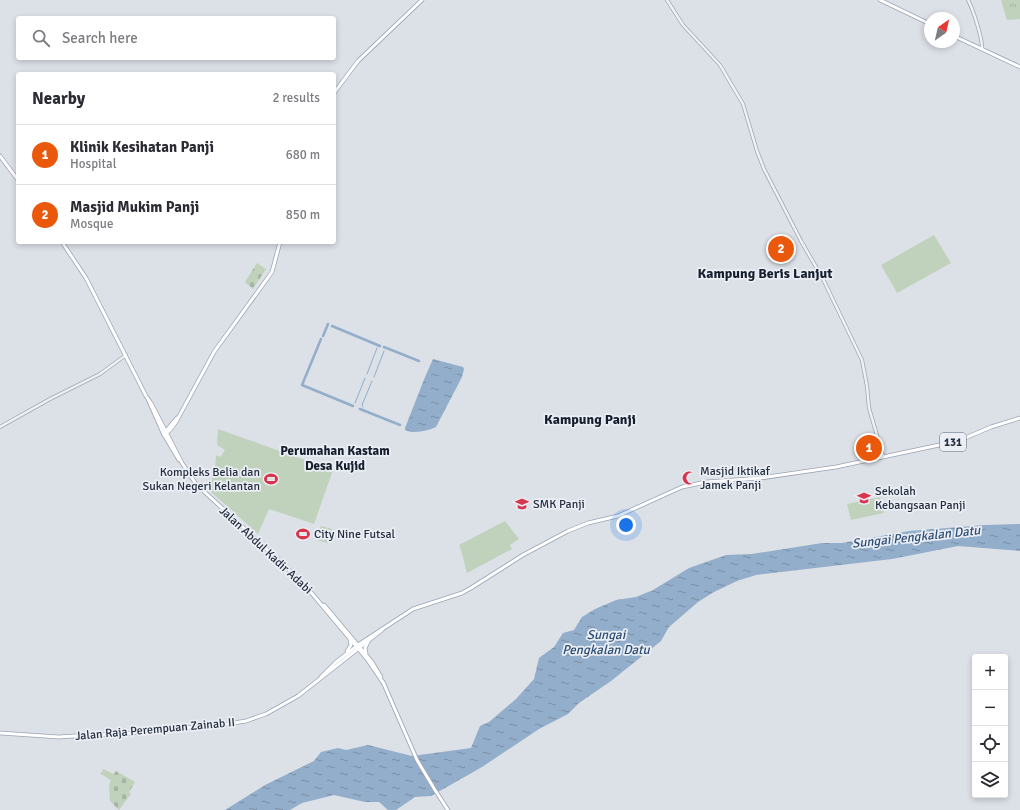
<!DOCTYPE html>
<meta charset="utf-8">
<style>
:root{--surface:#fff;--page:#f2f2f3;--text:#2b2b33;--muted:#7c7c81;--line:#e1e1e2;--accent:#ea580c}
body{margin:0;font-family:Signika,sans-serif;background:var(--page);color:var(--text)}
.controls{position:absolute;right:12px;bottom:12px;display:grid;overflow:hidden;border-radius:4px;box-shadow:0 2px 6px #0003}
.controls button{width:36px;height:36px;display:grid;place-items:center;padding:0;border:0;border-bottom:1px solid var(--line);background:var(--surface);color:var(--text);font:20px sans-serif}
.compass{position:absolute;left:924px;top:12px;width:36px;height:36px;border-radius:50%;background:var(--surface);box-shadow:0 2px 6px #0003;rotate:34deg}
.you{position:absolute;left:626px;top:525px;width:14px;height:14px;margin:-10px;border:3px solid #fff;border-radius:50%;background:#1a73e8;box-shadow:0 0 0 6px #1a73e833}
.badge{display:grid;place-items:center;width:26px;height:26px;border-radius:50%;background:var(--accent);color:#fff;font-size:13px;font-weight:700}
.pin{position:absolute;translate:-50% -50%;border:2px solid #fff;box-shadow:0 1px 4px #0006}
.list{margin:0;padding:0;list-style:none}
h2{display:flex;justify-content:space-between;align-items:center;height:52px;margin:0;padding:0 16px;font-size:17px}
h2 small{font-size:13px;font-weight:400;color:var(--muted)}
.list li{display:grid;grid-template-columns:26px 1fr auto;gap:12px;align-items:center;box-sizing:border-box;height:60px;padding:0 16px;border-top:1px solid var(--line)}
.list b{display:block;font-size:15px;white-space:nowrap}
.list p{margin:0;font-size:13px;white-space:nowrap;color:var(--muted)}
.list em{font-size:13px;font-style:normal;color:var(--muted)}
.icon{flex:none;width:22px;height:22px;fill:none;stroke:currentColor;stroke-width:2;stroke-linecap:round;stroke-linejoin:round}
.map{position:relative;flex:none;width:1020px;height:810px;overflow:hidden}
.search{position:absolute;background:var(--surface);box-shadow:0 2px 6px #0003;left:16px;top:16px;width:320px;height:44px;display:flex;align-items:center;gap:10px;box-sizing:border-box;padding:0 14px;border-radius:4px;color:var(--muted);font-size:15px}
.panel{position:absolute;background:var(--surface);box-shadow:0 2px 6px #0003;left:16px;top:72px;width:320px;height:172px;border-radius:4px}
.map>svg:first-child{display:block}
</style>
<div class="map">
<svg width="1020" height="810" viewBox="0 0 1020 810">
<defs>
<pattern id="cemetery-stones" width="16" height="16" patternUnits="userSpaceOnUse"><rect width="16" height="16" fill="#c1d2bc"/><path d="M2 7V4a2 2 0 0 1 4 0v3zM10 15v-3a2 2 0 0 1 4 0v3z" fill="#a6b5a3"/></pattern>
<pattern id="park-tufts" width="24" height="20" patternUnits="userSpaceOnUse"><rect width="24" height="20" fill="#c1d2bc"/><path d="M3 7l-1-3M5 7V3M7 7l1-3M15 17l-1-3M17 17v-4M19 17l1-3" fill="none" stroke="#a6b5a3"/></pattern>
<pattern id="water-ripples" width="26" height="14" patternUnits="userSpaceOnUse"><rect width="26" height="14" fill="#93aeca"/><path d="M2 4q2-2 4 0t4 0M15 11q2-2 4 0t4 0" fill="none" stroke="#788ea5"/></pattern>
</defs>
<rect width="100%" height="100%" fill="#dce0e7"/>
<g fill="url(#cemetery-stones)">
<path d="M257 263 266 269 253 289 245 282Z"/>
<path d="M103 769 114 774 116 771 135 782 129 792 131 794 119 810 110 801 109 785 111 780 101 774Z"/>
</g>
<path fill="url(#park-tufts)" d="M1001 0H1020V19L1007 20Z"/>
<g fill="#c1d2bc">
<path d="M934 235 951 263 897 293 881 265Z"/>
<path d="M218 429 333 470 314 524 269 509 258 534 209 490 215 469 216 455 220 457 225 450 217 445Z"/>
<path d="M880 497 884 513 851 520 847 504Z"/>
<path d="M505 521 519 539 510 545 512 549 467 573C464 563 463 554 459 545Z"/>
<path d="M321 526 332 529 328 543 317 540Z"/>
</g>
<g fill="url(#water-ripples)">
<path d="M433 359 463 367 464 369 462 377 436 427C427 431 414 434 405 430V428L425 377Z"/>
<path d="M1020 524V551L958 546 892 559 756 575 737 581 714 592 698 602 669 627 661 641 611 681 579 703 568 714 539 729 482 767 431 796 415 797 396 810H388L379 802H365L334 795 302 803 290 810H225L265 785 314 761 321 752 338 748 346 750 368 745 412 756 471 748 480 726 489 722 516 699 534 679 539 658 554 647 563 633 574 630 582 617 595 609 616 600 636 597 653 590 689 568 726 555 752 554 822 543H842L909 531 985 525Z"/>
</g>
<g fill="none" stroke-linecap="round" stroke-linejoin="round">
<g stroke="#93aeca" stroke-width="1">
<path d="M377 346 378 345"/>
<path d="M367 374 377 348"/>
<path d="M374 377 384 351"/>
<path d="M355 403 365 378"/>
<path d="M363 407 362 405 372 381"/>
<path d="M362 410V409"/>
</g>
<g stroke="#93aeca" stroke-width="2.5">
<path d="M332 326 380 346"/>
<path d="M323 336 328 324"/>
<path d="M321 339 302 385 353 406"/>
<path d="M384 347 419 361"/>
<path d="M360 409 400 425"/>
</g>
<g stroke="#a1a7b1" stroke-width="4">
<g id="minor">
<path d="M667 0 683 25 720 65 743 104 757 151 764 169 801 241 823 279 862 360 867 386 869 408 883 456"/>
<path d="M968 0C973 9 983 40 982 49"/>
<path d="M0 427 50 399 100 374 126 355"/>
<path d="M877 440V442L880 457"/>
</g>
</g>
<g stroke="#9aa4b4" stroke-width="4.5">
<g id="major">
<path d="M880 0 930 24"/>
<path d="M954 36 1020 67"/>
<path d="M334 93 358 61 422 0"/>
<path d="M0 156 18 180"/>
<path d="M62 242 86 278 146 396 151 403 182 463 196 484 286 567 309 590 367 659 384 684"/>
<path d="M148 399 163 433 179 460"/>
<path d="M165 432 177 418"/>
<path d="M164 435 170 430 176 422 214 352 272 272 280 242"/>
<path d="M324 605 372 662 381 677"/>
<path d="M347 651 351 645 350 639"/>
<path d="M366 653 365 648 368 642"/>
<path d="M321 677 336 662 358 645 413 609 462 593 471 588 523 555 568 531 588 523 618 516 682 487 706 482 761 478 836 467 958 441 991 427 1020 418"/>
<path d="M383 682 417 760 435 790 448 810"/>
<path d="M0 733 59 737 74 736 123 734 178 728 214 726 246 721 266 714 298 696 382 630"/>
</g>
</g>
<use href="#minor" stroke="#eef1f5" stroke-width="2.5"/>
<use href="#major" stroke="#fff" stroke-width="3"/>
</g>
<defs>
<g id="mosque-bare" transform="scale(1.08)"><path d="M3.5-4.9A6 6 0 1 0 3.5 4.9A5 5 0 1 1 3.5-4.9Z" fill="#d7364e" stroke="#ebeff5" stroke-width="2.5" paint-order="stroke"/></g>
<g id="stadium-bare" transform="scale(1.08)"><path d="M0-5a6.5 5 0 1 0 0 10a6.5 5 0 1 0 0-10ZM-3.5-1.8h7v3.6h-7Z" fill="#d7364e" stroke="#ebeff5" stroke-width="2.5" paint-order="stroke"/></g>
<g id="school-bare" transform="scale(1.08)"><path d="M0-5L7-2L0 1L-7-2ZM-4 1L0 2.5L4 1V4Q0 6-4 4Z" fill="#d7364e" stroke="#ebeff5" stroke-width="2.5" paint-order="stroke"/></g>
</defs>
<g fill-rule="evenodd">
<use href="#mosque-bare" x="689" y="478"/>
<use href="#stadium-bare" x="271" y="479"/>
<use href="#school-bare" x="864" y="498"/>
<use href="#school-bare" x="522" y="504"/>
<use href="#stadium-bare" x="303" y="534"/>
</g>
<g text-anchor="middle" stroke-width="3.5" stroke-linejoin="round" paint-order="stroke">
<rect fill="#ebeff5" stroke="#606875" stroke-width="1" x="940" y="433" width="26" height="18" rx="3"/>
<g font-size="11" font-weight="bold" fill="#252e3e">
<text x="953" y="446">131</text>
</g>
<g font-size="12" fill="#252e3e" stroke="#ebeff5" text-anchor="start">
<text x="700" y="475">Masjid Iktikaf<tspan x="700" dy="14">Jamek Panji</tspan></text>
<text x="260" y="476" text-anchor="end">Kompleks Belia dan<tspan x="260" dy="14">Sukan Negeri Kelantan</tspan></text>
<text x="875" y="495">Sekolah<tspan x="875" dy="14">Kebangsaan Panji</tspan></text>
<text x="533" y="508">SMK Panji</text>
<text x="314" y="538">City Nine Futsal</text>
</g>
<g font-size="12" fill="#252e3e" stroke="#ebeff5">
<text transform="translate(266 550) rotate(43)" y="4">Jalan Abdul Kadir Adabi</text>
<text transform="translate(155 729) rotate(-5)" y="4">Jalan Raja Perempuan Zainab II</text>
</g>
<g font-size="13" font-weight="bold" fill="#171f2f" stroke="#ebeff5">
<text x="335" y="455">Perumahan Kastam<tspan x="335" dy="15">Desa Kujid</tspan></text>
</g>
<g font-size="13" font-style="italic" fill="#2c4c74" stroke="#ebeff5">
<text transform="translate(916 536) rotate(-6)" y="5">Sungai Pengkalan Datu</text>
<text x="606" y="639">Sungai<tspan x="606" dy="15">Pengkalan Datu</tspan></text>
</g>
<g font-size="14" font-weight="bold" fill="#171f2f" stroke="#ebeff5">
<text x="765" y="278">Kampung Beris Lanjut</text>
<text x="590" y="424">Kampung Panji</text>
</g>
</g>
</svg>
<div class="controls">
<button>+</button>
<button>−</button>
<button><svg class="icon" aria-label="locate" viewBox="0 0 24 24"><circle cx="12" cy="12" r="6"/><path d="M12 2v4M12 18v4M2 12h4M18 12h4"/></svg></button>
<button><svg class="icon" aria-label="layers" viewBox="0 0 24 24"><path d="M12 4l9 5-9 5-9-5zM3 14l9 5 9-5"/></svg></button>
</div>
<svg class="compass" viewBox="-18 -18 36 36"><path d="M0-13l5 13h-10z" fill="#e53935"/><path d="M0 13l5-13h-10z" fill="#7c7c81"/></svg>
<div class="you"></div>
<div class="pin badge" style="left:869px;top:448px">1</div>
<div class="pin badge" style="left:781px;top:249px">2</div>
<div class="search"><svg class="icon" aria-label="search" viewBox="0 0 24 24"><circle cx="10" cy="10" r="6"/><path d="M15 15l6 6"/></svg>Search here</div>
<section class="panel">
<h2>Nearby<small>2 results</small></h2>
<ul class="list">
<li><span class="badge">1</span><div><b>Klinik Kesihatan Panji</b><p>Hospital</p></div><em>680 m</em></li>
<li><span class="badge">2</span><div><b>Masjid Mukim Panji</b><p>Mosque</p></div><em>850 m</em></li>
</ul>
</section>
</div>
